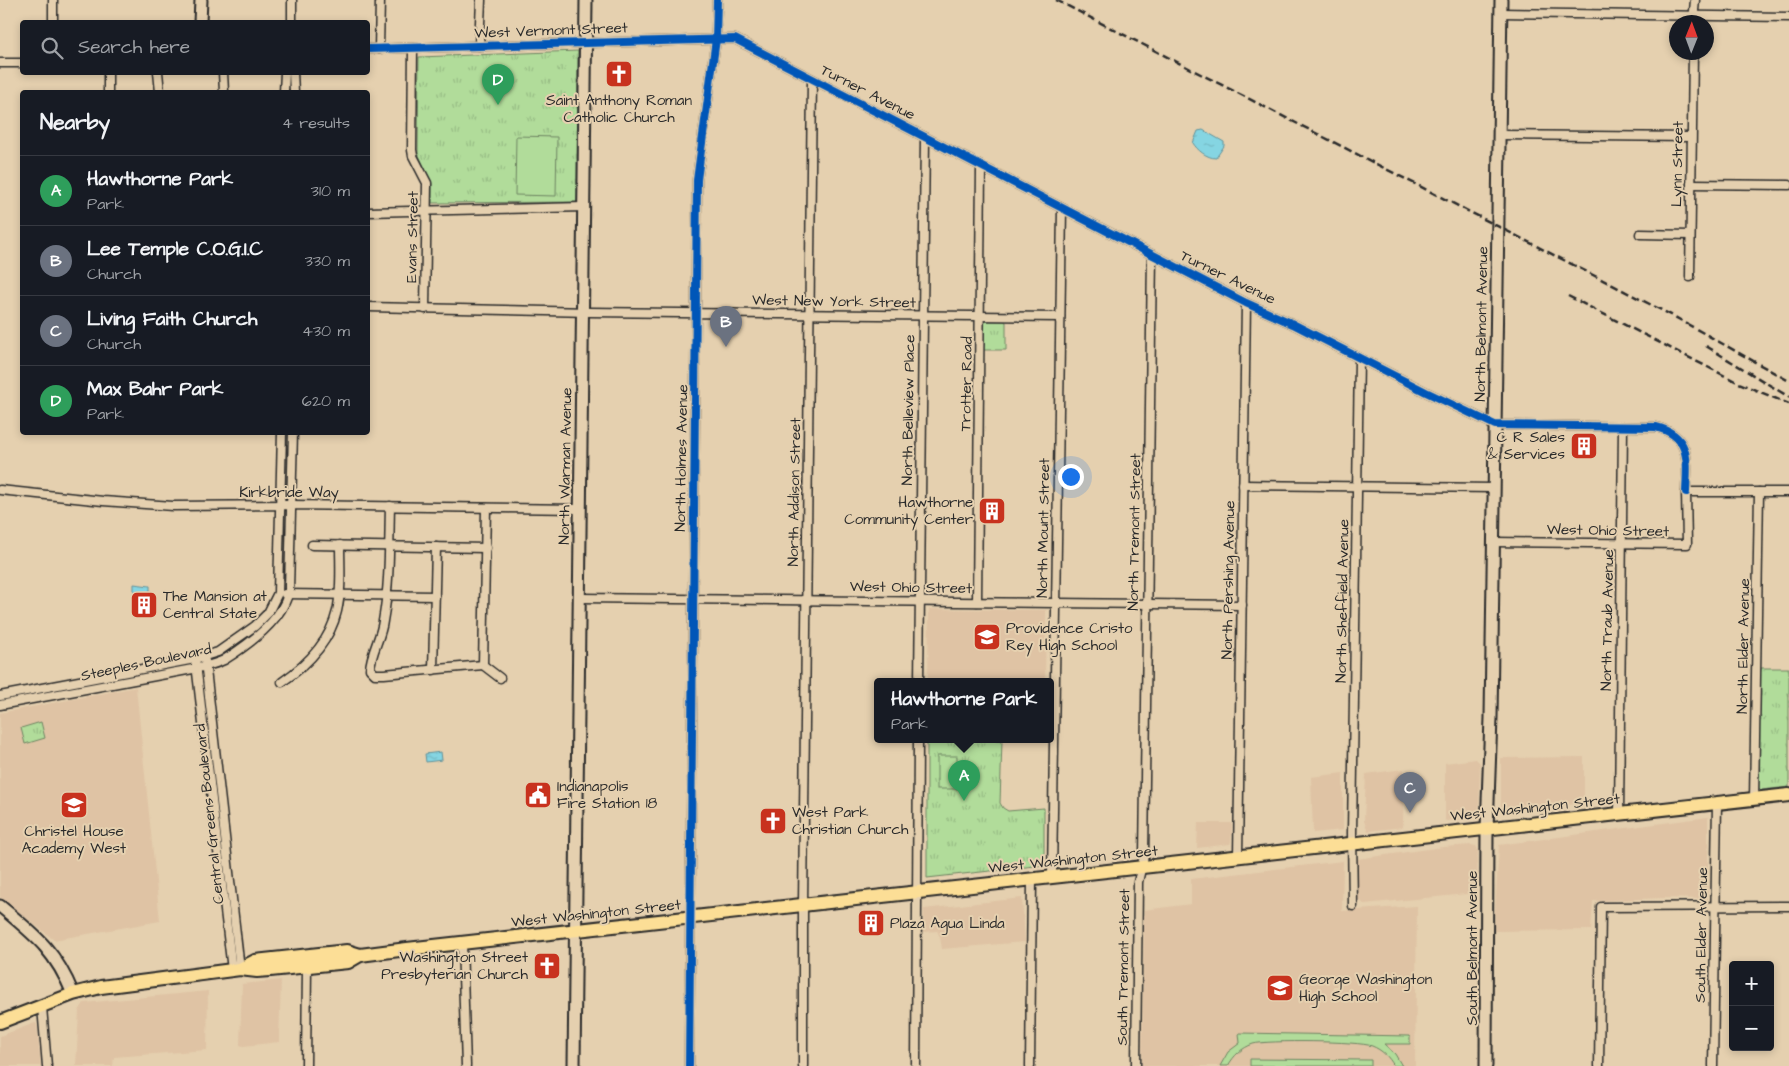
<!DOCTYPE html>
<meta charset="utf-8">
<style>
:root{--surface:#171b24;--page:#242831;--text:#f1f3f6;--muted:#9ea1a6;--line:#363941;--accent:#2563eb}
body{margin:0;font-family:"Architects Daughter",sans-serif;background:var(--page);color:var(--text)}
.controls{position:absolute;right:15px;bottom:15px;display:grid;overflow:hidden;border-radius:5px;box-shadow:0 2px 8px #0003}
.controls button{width:45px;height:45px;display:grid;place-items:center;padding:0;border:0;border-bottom:1px solid var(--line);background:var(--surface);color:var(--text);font:25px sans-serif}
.compass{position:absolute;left:1669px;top:15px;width:45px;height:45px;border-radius:50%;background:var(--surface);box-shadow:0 2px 8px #0003;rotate:1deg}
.you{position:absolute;left:1070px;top:476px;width:18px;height:18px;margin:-12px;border:4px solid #fff;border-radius:50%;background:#1a73e8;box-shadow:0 0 0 8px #1a73e833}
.badge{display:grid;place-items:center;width:32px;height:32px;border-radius:50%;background:var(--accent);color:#fff;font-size:16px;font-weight:700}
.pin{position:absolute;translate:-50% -41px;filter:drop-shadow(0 1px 2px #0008)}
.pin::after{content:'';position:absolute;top:26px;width:18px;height:15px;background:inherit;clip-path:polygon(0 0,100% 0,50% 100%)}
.popup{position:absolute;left:874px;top:678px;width:180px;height:65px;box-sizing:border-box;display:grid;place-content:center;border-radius:5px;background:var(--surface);filter:drop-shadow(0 1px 4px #0005);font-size:16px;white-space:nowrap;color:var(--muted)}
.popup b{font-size:19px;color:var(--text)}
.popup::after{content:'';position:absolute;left:50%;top:100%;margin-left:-10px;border:10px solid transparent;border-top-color:var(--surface)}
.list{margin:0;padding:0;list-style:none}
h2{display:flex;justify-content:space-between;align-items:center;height:65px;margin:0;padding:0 20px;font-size:21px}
h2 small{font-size:16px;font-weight:400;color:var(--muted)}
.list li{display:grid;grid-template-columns:32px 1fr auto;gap:15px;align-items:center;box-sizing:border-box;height:70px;padding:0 20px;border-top:1px solid var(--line)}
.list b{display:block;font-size:19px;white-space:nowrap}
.list p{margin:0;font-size:16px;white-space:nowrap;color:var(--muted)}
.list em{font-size:16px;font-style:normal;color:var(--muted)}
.icon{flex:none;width:28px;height:28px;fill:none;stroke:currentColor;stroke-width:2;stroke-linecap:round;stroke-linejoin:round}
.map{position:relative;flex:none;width:1789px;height:1066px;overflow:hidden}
.search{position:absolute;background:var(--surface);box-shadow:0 2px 8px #0003;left:20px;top:20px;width:350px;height:55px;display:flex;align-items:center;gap:12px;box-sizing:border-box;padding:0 18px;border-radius:5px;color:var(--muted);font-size:19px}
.panel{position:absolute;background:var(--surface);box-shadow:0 2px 8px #0003;left:20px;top:90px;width:350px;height:345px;border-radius:5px}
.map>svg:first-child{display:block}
</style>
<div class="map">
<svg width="1789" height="1066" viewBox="0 0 1789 1066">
<defs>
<pattern id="grass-tufts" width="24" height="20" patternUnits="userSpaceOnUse" patternTransform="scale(1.25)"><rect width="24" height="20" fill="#b1dc9a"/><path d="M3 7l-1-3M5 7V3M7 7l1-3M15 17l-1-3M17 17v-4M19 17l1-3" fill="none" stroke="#98bd85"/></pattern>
<pattern id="water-ripples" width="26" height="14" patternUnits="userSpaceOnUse" patternTransform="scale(1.25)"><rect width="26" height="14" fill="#85d5e2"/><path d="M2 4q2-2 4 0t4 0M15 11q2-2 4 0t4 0" fill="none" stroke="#73b7c2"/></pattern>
</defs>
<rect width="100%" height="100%" fill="#e5d0af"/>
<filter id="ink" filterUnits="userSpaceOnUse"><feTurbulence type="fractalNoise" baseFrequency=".02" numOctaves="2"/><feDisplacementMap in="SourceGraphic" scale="10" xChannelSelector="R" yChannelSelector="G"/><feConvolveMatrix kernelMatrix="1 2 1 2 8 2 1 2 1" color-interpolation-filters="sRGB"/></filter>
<g filter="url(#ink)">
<g fill="#dfc3a4">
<path d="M929 609 1046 610 1045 682H928Z"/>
<path d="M136 687 160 921 54 940 0 897V713Z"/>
<path d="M1584 757V803L1504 812 1501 807V758Z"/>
<path d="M1476 759 1480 763 1479 813 1474 818 1446 821 1445 820V763Z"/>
<path d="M1404 769 1403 827 1368 831 1364 821 1366 774Z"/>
<path d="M1343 773V830L1313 833 1311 777Z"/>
<path d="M1708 817V899L1663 898 1593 901 1591 930 1494 931 1499 845Z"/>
<path d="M1198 823H1232L1231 842 1230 844 1197 848Z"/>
<path d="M1471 845 1476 846 1478 850 1477 893 1364 904 1358 899 1357 859 1443 847Z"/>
<path d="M1343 861 1342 911 1417 906 1415 1066H1142L1144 910 1191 904V879Z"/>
<path d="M1022 898 1025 942 942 949 940 937 937 931 923 932 924 909Z"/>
<path d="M281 980 279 1042 243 1046 240 1045 242 984Z"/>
<path d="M208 991 207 1050 114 1057 113 1066H76L79 1011 84 1003Z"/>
<path d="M35 1023 37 1024 41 1066H0V1036Z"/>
</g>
<g fill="url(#grass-tufts)" stroke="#6e8462">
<path d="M578 51 577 202 432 203V184L418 153 419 57Z"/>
<path d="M987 321H1004L1006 322V350H983L984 323Z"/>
<path d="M1759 668H1789V787L1761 790 1758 787Z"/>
<path d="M41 722 45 738 25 744 21 728Z"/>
<path d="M927 740H1002L1000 803 1003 808 1008 811 1044 808V865L927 878Z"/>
</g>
<g fill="#b1dc9a" stroke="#6e8462">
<path d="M516 136 557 137 556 196 515 195Z"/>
<rect x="937" y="756" width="20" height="33"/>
<path d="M1239 1033 1410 1036V1044H1384L1395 1054 1402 1066H1394C1389 1057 1382 1050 1372 1046 1359 1041 1267 1040 1253 1044 1242 1048 1234 1055 1228 1066H1220L1228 1052 1240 1043Z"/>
<path d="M1250 1059 1371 1060V1066H1250Z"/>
</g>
<g fill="url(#water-ripples)" stroke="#619199">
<path d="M1203 130 1224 142V146L1216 158C1207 158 1197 150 1193 143L1198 131Z"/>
<path d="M134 584 150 586V593L134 591Z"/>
<path d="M441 752 442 760 426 762 425 754Z"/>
</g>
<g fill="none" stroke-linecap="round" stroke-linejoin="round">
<g stroke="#2b2b2b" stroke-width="11">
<g id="street">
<path d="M1501 13 1789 17"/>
<path d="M53 22V0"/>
<path d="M292 22V0"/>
<path d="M1693 22 1695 0"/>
<path d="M479 46 481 0"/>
<path d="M413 48 412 150 413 156 427 183 425 309"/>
<path d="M368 49 735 39 1246 303 1293 324 1426 392 1495 425 1656 427C1692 436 1687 462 1686 492"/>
<path d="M379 49 380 0"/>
<path d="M0 63H22"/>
<path d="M158 72 160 92"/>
<path d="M223 72 224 92"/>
<path d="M293 72 294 92"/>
<path d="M108 92V72"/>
<path d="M284 92 285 72"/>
<path d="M1499 135 1691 137"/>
<path d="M1691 184 1789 185"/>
<path d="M368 212 584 207"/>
<path d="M1640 234 1690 235"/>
<path d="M1690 277 1693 52"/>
<path d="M368 307 590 312 1060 317"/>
<path d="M1243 485 1494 488"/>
<path d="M0 490 103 501 173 506 291 505 579 509"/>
<path d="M390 506C389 544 390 583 383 621 381 638 371 652 370 669L375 674H384L483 665"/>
<path d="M486 508 483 665 500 678"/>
<path d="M1494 542 1687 544 1686 492H1789"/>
<path d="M312 545 486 548"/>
<path d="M285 594 435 596"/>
<path d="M579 598 1242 605"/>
<path d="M977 602 981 167"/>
<path d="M205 661 240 969"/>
<path d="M196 664 232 970"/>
<path d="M433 670 436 547"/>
<path d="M282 682C307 665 330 641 337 611 342 590 340 566 340 545"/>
<path d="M919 682 925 137"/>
<path d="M0 696 195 659 218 652 255 626 268 613 278 593 282 432"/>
<path d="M0 705 198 668C206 666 216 664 224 660 248 645 284 619 289 590L293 432"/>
<path d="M1754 799 1759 492"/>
<path d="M1619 815 1623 427"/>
<path d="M1238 857 1246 303"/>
<path d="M1052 878 1062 208"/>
<path d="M1353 906 1352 833 1359 358"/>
<path d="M462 944 466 1066"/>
<path d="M42 1007 47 1066"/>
<path d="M306 1066 307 966"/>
<path d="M689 1066 697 180 716 39 717 0"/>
<path d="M803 1066V906L812 79"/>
<path d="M916 1066 918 740"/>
<path d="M1030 1066 1032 880"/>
<path d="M1136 1066 1138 882 1144 856 1152 255"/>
<path d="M1599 1066 1601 907 1789 906"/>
<path d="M1713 1066 1717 803"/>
</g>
</g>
<g stroke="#2b2b2b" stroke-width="15">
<g id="secondary">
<path d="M200 22 201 0"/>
<path d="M0 906C36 936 55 950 73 994"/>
<path d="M574 1066 586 0"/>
<path d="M1486 1066 1487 829 1491 718 1501 0"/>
</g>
</g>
<g stroke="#2b2b2b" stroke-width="16">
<g id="primary">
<path d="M240 969 255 961 347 951 360 955"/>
<path d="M0 1022 73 994 101 987 240 969 257 971 270 970 348 962 360 955 407 949 1789 795"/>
</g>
</g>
<use href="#street" stroke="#e5d0af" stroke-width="8"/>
<use href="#secondary" stroke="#e5d0af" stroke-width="11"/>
<use href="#primary" stroke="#fcde96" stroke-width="12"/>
<g stroke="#2b2b2b" stroke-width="2.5" stroke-dasharray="8 4" stroke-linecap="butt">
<path d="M1056 0 1673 316 1789 381"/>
<path d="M1568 296 1739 383 1789 404"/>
<path d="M1706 346 1789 397"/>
</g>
<g stroke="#e5d0af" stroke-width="11">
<g id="cycleway">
<path d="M368 49 735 39 1246 303 1293 324 1426 392 1495 425 1656 427C1692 436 1687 462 1686 492"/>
<path d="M689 1066 697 180 716 39 717 0"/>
</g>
</g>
<use href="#cycleway" stroke="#0057b8" stroke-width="8"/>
</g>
</g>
<defs>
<g id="church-square" transform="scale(1.4375)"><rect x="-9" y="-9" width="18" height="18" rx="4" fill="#c8321e" stroke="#e5d0af"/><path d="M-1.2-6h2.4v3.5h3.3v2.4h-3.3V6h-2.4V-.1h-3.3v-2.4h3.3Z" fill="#fff"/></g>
<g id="building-square" transform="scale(1.4375)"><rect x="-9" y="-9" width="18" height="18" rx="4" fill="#c8321e" stroke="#e5d0af"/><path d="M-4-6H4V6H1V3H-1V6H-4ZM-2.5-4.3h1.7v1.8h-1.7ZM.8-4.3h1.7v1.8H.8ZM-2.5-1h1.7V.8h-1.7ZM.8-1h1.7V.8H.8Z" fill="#fff"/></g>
<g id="school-square" transform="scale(1.4375)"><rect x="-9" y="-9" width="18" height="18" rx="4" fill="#c8321e" stroke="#e5d0af"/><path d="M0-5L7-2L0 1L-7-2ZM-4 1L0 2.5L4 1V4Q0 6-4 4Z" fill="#fff"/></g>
<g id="civic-square" transform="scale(1.4375)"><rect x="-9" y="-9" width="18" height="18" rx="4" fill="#c8321e" stroke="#e5d0af"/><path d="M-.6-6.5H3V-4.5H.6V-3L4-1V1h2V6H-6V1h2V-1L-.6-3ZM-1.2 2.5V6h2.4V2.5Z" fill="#fff"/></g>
</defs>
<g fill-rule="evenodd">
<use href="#church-square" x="619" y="74"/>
<use href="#building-square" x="1584" y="446"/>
<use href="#building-square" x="992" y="511"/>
<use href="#building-square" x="144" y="605"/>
<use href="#school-square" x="987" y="637"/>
<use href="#civic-square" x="538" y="795"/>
<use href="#school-square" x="74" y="805"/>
<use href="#church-square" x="773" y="821"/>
<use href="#building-square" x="871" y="923"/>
<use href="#church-square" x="547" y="966"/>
<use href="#school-square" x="1280" y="988"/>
</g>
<g text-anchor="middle" stroke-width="4" stroke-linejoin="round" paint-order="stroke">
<g font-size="15" fill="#2b2b2b" stroke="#e5d0af">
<text transform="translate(551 30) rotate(-2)" y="5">West Vermont Street</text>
<text transform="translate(868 92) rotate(27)" y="5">Turner Avenue</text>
<text transform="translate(1677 164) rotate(-89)" y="5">Lynn Street</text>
<text transform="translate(412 237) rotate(-89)" y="5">Evans Street</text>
<text transform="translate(1228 277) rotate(26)" y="5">Turner Avenue</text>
<text transform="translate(834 301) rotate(1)" y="5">West New York Street</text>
<text transform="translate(1481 324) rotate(-89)" y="5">North Belmont Avenue</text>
<text transform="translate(966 384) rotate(-89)" y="5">Trotter Road</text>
<text transform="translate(908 410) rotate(-89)" y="5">North Belleview Place</text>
<text transform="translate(681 458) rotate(-89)" y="5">North Holmes Avenue</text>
<text transform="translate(565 466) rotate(-89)" y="5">North Warman Avenue</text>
<text x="289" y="497">Kirkbride Way</text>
<text transform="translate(794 492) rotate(-89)" y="5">North Addison Street</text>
<text transform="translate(1043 528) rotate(-89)" y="5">North Mount Street</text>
<text transform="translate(1608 530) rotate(1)" y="5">West Ohio Street</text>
<text transform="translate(1134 532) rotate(-89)" y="5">North Tremont Street</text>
<text transform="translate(1228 580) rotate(-89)" y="5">North Pershing Avenue</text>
<text transform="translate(911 587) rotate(1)" y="5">West Ohio Street</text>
<text transform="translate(1342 601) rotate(-89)" y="5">North Sheffield Avenue</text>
<text transform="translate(1607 620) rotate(-89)" y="5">North Traub Avenue</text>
<text transform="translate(1743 646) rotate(-89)" y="5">North Elder Avenue</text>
<text transform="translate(146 662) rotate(-12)" y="5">Steeples Boulevard</text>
<text transform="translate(1535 807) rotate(-6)" y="5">West Washington Street</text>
<text transform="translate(209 814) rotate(-96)" y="5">Central Greens Boulevard</text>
<text transform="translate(1073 859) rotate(-6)" y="5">West Washington Street</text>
<text transform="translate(596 913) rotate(-6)" y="5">West Washington Street</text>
<text transform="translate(1701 935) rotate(-89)" y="5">South Elder Avenue</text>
<text transform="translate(1472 948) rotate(-90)" y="5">South Belmont Avenue</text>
<text transform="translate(1123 967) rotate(-89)" y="5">South Tremont Street</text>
</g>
<g font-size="15" fill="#2b2b2b" stroke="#e5d0af" text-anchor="start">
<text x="619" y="105" text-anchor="middle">Saint Anthony Roman<tspan x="619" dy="17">Catholic Church</tspan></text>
<text x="1565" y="442" text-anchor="end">C R Sales<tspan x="1565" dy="17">&amp; Services</tspan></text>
<text x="973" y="507" text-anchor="end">Hawthorne<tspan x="973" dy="17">Community Center</tspan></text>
<text x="163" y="601">The Mansion at<tspan x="163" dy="17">Central State</tspan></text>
<text x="1006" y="633">Providence Cristo<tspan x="1006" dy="17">Rey High School</tspan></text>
<text x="557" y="791">Indianapolis<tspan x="557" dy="17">Fire Station 18</tspan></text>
<text x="792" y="817">West Park<tspan x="792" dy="17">Christian Church</tspan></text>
<text x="74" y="836" text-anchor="middle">Christel House<tspan x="74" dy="17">Academy West</tspan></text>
<text x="890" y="928">Plaza Agua Linda</text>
<text x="528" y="962" text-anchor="end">Washington Street<tspan x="528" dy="17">Presbyterian Church</tspan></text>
<text x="1299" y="984">George Washington<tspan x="1299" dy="17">High School</tspan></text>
</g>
</g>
</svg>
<div class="controls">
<button>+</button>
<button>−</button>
</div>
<svg class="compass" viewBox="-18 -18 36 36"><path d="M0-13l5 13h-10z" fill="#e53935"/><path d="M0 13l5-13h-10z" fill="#9ea1a6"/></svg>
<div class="you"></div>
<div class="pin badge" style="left:964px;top:801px;background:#2e9e5b">A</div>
<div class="popup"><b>Hawthorne Park</b>Park</div>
<div class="pin badge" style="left:726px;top:347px;background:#6b7280">B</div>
<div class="pin badge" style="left:1410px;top:813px;background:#6b7280">C</div>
<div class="pin badge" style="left:498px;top:105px;background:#2e9e5b">D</div>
<div class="search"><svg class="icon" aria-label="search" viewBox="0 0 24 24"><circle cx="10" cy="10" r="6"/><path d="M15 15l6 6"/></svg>Search here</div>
<section class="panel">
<h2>Nearby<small>4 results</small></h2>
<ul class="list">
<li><span class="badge" style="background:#2e9e5b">A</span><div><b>Hawthorne Park</b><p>Park</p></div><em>310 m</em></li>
<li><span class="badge" style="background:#6b7280">B</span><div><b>Lee Temple C.O.G.I.C</b><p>Church</p></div><em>330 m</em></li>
<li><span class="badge" style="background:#6b7280">C</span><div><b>Living Faith Church</b><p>Church</p></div><em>430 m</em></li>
<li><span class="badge" style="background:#2e9e5b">D</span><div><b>Max Bahr Park</b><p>Park</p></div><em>620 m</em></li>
</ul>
</section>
</div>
